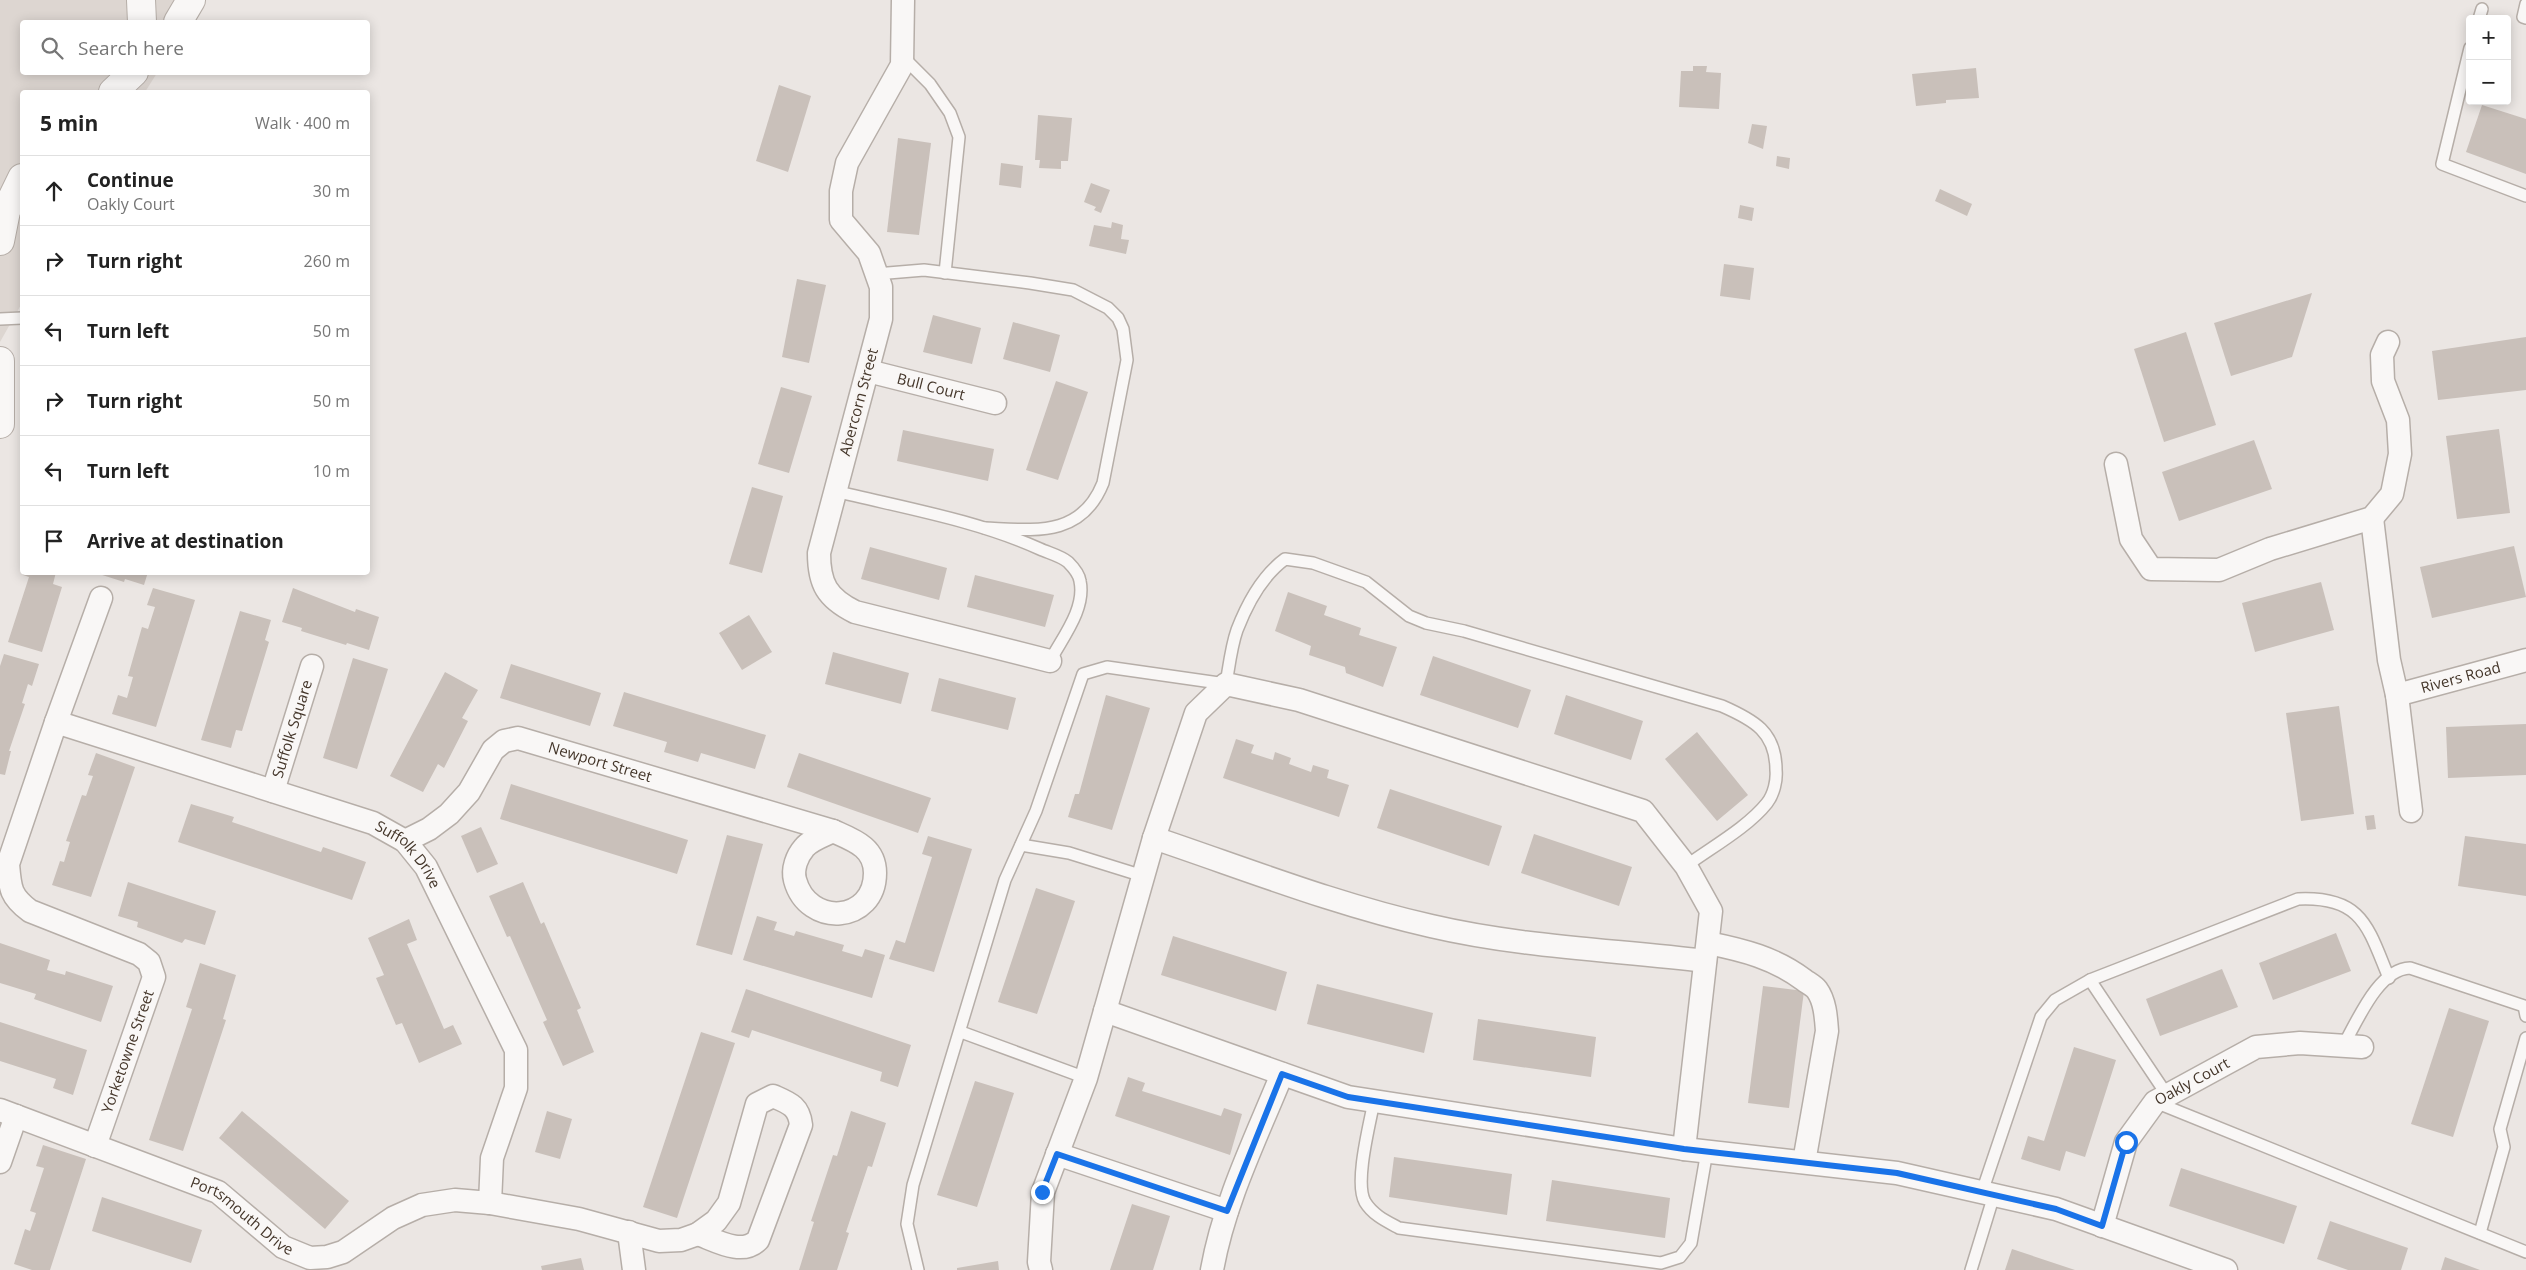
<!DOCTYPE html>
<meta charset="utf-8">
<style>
:root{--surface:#fff;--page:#f6f6f6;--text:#222;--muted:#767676;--line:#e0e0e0}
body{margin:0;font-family:"Open Sans",sans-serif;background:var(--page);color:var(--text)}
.controls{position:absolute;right:15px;top:15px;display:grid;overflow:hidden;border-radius:5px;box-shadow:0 2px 12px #0003}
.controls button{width:45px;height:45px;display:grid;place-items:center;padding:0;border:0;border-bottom:1px solid var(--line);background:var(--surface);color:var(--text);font:25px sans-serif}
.stop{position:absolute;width:15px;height:15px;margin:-11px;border:4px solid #1a73e8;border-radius:50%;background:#fff}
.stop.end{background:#1a73e8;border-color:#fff;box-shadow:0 1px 5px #0008}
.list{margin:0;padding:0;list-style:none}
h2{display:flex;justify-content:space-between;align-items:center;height:65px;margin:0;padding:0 20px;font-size:21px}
h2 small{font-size:16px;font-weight:400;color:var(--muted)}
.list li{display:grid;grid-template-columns:32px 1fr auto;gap:15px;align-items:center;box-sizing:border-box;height:70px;padding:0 20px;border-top:1px solid var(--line)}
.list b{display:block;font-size:19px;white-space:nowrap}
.list p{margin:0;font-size:16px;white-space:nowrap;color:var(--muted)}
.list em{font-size:16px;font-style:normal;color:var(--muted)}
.icon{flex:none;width:28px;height:28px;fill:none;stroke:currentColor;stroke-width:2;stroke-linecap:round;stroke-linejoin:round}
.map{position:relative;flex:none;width:2526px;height:1270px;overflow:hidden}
.search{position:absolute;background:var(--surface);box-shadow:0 2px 12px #0003;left:20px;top:20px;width:350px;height:55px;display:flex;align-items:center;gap:12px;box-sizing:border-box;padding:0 18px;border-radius:5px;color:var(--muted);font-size:19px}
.panel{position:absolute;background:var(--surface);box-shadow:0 2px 12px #0003;left:20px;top:90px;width:350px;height:485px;border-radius:5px}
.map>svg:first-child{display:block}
</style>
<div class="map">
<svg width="2526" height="1270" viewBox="0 0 2526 1270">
<rect width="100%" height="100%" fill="#ebe6e3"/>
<path fill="#ddd6d1" d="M0 0H199L186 22H22V72L157 73 145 92H22V303L0 342Z"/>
<g fill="#c9c0ba">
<path d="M1693 66H1707L1706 72 1721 73 1719 109 1679 107 1681 71H1693Z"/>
<path d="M1976 68 1979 98 1946 100V103L1916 106 1912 74Z"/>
<path d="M779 85 811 96 788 172 756 161Z"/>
<path d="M2482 105 2526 119V174L2466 152Z"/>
<path d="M1038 115 1072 118 1068 161H1061V169L1039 168 1040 160H1035Z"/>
<path d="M1752 124 1767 126 1763 149 1748 143Z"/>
<path d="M898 138 931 143 919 235 887 232Z"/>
<path d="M1777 156 1790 158 1789 169 1776 166Z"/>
<path d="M1001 163 1023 166 1021 188 999 185Z"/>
<path d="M1091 183 1110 190 1101 213 1094 210 1096 207 1084 202Z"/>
<path d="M1940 189 1972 204 1967 216 1935 201Z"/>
<path d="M1740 205 1754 208 1752 221 1738 218Z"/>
<path d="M1112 222 1123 225 1121 239 1129 240 1126 254 1089 246 1094 225 1111 228Z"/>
<path d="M1724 264 1754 268 1750 300 1720 296Z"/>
<path d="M797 279 826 285 809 363 782 357Z"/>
<path d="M2312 293 2292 357 2231 376 2214 323Z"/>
<path d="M933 315 981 328 972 364 923 352Z"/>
<path d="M1013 322 1060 335 1050 372 1003 359Z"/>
<path d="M2186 332 2216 425 2164 442 2134 349Z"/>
<path d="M2526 337V390L2438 400 2432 351Z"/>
<path d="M1056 381 1088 392 1058 480 1026 470Z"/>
<path d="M781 387 812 396 789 473 758 464Z"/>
<path d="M2499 429 2510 513 2457 519 2446 436Z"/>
<path d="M903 430 994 449 988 481 897 461Z"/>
<path d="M2254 440 2272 489 2179 521 2162 472Z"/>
<path d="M752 487 783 496 762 573 729 564Z"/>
<path d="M2514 546 2526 597 2432 618 2420 567Z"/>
<path d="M870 547 947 568 939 600 861 579Z"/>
<path d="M24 572H56L53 584 62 587 42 652 8 642 29 577 23 575Z"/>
<path d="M148 572 144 585 125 579 124 582 96 573Z"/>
<path d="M975 575 1054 595 1045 627 967 607Z"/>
<path d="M2321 582 2334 630 2255 652 2242 603Z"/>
<path d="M153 588 195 600 156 727 112 714 118 695 127 698 133 677 128 676 142 627 148 629 155 607 147 605Z"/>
<path d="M293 588 355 612 356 609 379 617 369 650 347 643 346 645 301 631 302 628 282 622Z"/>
<path d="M1288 592 1327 606 1324 615 1361 628 1359 635 1397 647 1383 687 1346 673 1345 667 1309 655 1311 646 1275 631Z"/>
<path d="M240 611 271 620 265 640 269 642 242 731 236 730 231 748 201 740Z"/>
<path d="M749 615 772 652 742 670 719 633Z"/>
<path d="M833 652 909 673 901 704 825 684Z"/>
<path d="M4 654 39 664 32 686 28 684 22 703 25 704 9 751H11L5 775 0 774V666Z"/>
<path d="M1433 656 1531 690 1518 728 1420 695Z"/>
<path d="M353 658 388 669 357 769 323 758Z"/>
<path d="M511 664 601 693 590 726 500 698Z"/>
<path d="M445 672 478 690 462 718 468 721 444 768 438 764 423 792 390 776Z"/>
<path d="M939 678 1016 698 1008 730 931 711Z"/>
<path d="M624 692 766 735 755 769 701 753 698 762 664 752 667 742 613 726Z"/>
<path d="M1106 695 1150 708 1112 830 1068 817 1075 794H1079Z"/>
<path d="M1566 695 1643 721 1631 760 1554 734Z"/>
<path d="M2339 706 2354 814 2301 821 2286 713Z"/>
<path d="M2526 724V775L2448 778 2446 727Z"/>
<path d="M1697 732 1748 795 1717 821 1665 759Z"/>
<path d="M1236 739 1254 745 1251 753 1273 760 1275 752 1291 758 1289 764 1311 772 1313 765 1329 770 1327 778 1349 785 1339 817 1223 778Z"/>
<path d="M96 753 135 767 91 897 52 885 60 861 64 862 70 842 66 841 82 795 86 796 93 776 88 775Z"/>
<path d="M799 753 931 798 918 833 787 787Z"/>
<path d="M511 784 688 840 677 874 500 819Z"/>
<path d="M1390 789 1502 826 1489 866 1377 828Z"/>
<path d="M191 804 234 817 232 822 321 852 323 847 366 862 352 900 178 842Z"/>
<path d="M2374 815 2376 829 2367 830 2365 816Z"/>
<path d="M481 827 498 864 477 873 461 836Z"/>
<path d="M1534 834 1632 867 1619 906 1521 873Z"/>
<path d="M727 835 763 844 732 955 696 945Z"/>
<path d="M928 836 972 849 934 972 889 959 896 940 905 943 932 857 922 854Z"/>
<path d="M2465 836 2526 844V896L2458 886Z"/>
<path d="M128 882 216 911 205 945 185 939 182 943 137 927 138 922 118 916Z"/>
<path d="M523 882 541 924 544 922 581 1008 577 1010 594 1052 563 1066 543 1022 547 1020 510 936 507 937 489 896Z"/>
<path d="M1036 888 1075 901 1037 1014 998 1002Z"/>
<path d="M757 916 777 922 774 930 794 936 796 931 844 945 842 951 862 957 865 949 885 955 872 998 743 960Z"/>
<path d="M409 919 417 940 407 944 444 1029 453 1025 462 1044 419 1063 402 1023 396 1025 376 978 384 975 368 938Z"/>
<path d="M2336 933 2351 971 2273 1000 2259 963Z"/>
<path d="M1173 936 1287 972 1276 1011 1161 975Z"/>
<path d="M0 943 50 960 47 970 65 975 66 971 113 986 101 1022 34 999 36 994 0 983Z"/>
<path d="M200 963 236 975 223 1019 226 1020 183 1151 149 1140 192 1009 186 1007Z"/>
<path d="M2222 969 2238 1007 2160 1036 2146 999Z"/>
<path d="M1317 984 1433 1013 1424 1053 1307 1024Z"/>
<path d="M1763 986 1804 991 1789 1108 1748 1103Z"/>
<path d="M746 989 911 1045 898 1087 880 1081 882 1072 752 1030 749 1038 731 1032Z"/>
<path d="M2449 1008 2489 1021 2453 1137 2411 1124Z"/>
<path d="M1478 1019 1596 1037 1591 1077 1473 1060Z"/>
<path d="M0 1022 87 1050 73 1095 53 1088 56 1079 0 1061Z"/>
<path d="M701 1032 735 1043 677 1218 643 1207Z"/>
<path d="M2074 1047 2116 1060 2085 1157 2066 1151 2060 1171 2021 1159 2028 1136 2044 1141Z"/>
<path d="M1128 1077 1145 1083 1142 1091 1221 1116 1224 1108 1242 1114 1230 1155 1115 1116Z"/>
<path d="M975 1081 1014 1093 977 1207 937 1195Z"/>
<path d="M242 1111 349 1201 325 1229 219 1138Z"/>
<path d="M547 1111 572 1119 560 1159 535 1152Z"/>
<path d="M851 1111 886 1123 872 1167 868 1166 846 1232 849 1233 837 1270H799L814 1222 811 1221 833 1155 837 1156Z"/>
<path d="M43 1145 86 1159 50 1270H32L14 1264 25 1229 30 1231 36 1213 30 1211 44 1168 36 1166Z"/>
<path d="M1394 1157 1512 1174 1507 1215 1389 1197Z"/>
<path d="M2181 1168 2297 1206 2284 1244 2169 1206Z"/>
<path d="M1552 1180 1670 1198 1665 1238 1546 1221Z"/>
<path d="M102 1197 202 1230 191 1263 92 1231Z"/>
<path d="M1132 1204 1170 1216 1153 1270H1110Z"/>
<path d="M2330 1221 2408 1248 2401 1270H2348L2317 1259Z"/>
<path d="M2012 1249 2075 1270H2005Z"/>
<path d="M2445 1257 2480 1270H2441Z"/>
<path d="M581 1258 584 1270H542L541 1266Z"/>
<path d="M998 1261 999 1270H957V1268Z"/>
</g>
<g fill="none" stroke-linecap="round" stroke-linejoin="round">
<g stroke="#b6aea8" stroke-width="14">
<g id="service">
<path d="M2526 4 2523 17 2526 18"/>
<path d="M2479 19 2482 9"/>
<path d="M2470 48 2442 164 2526 196"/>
<path d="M903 57 930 84 950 113 959 137 945 273"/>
<path d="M876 274 924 270 1030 283 1073 290 1108 308 1118 318 1123 329 1127 360 1103 483C1081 538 1034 530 985 528"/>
<path d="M0 319 22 318"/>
<path d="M835 491C904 508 976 520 1040 549 1049 553 1061 556 1068 562 1073 567 1079 574 1080 581 1086 609 1062 638 1050 661"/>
<path d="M1021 845 1069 853 1143 876"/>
<path d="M2090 980 2167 1095"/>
<path d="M961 1032 1086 1078"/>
<path d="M2343 1046C2357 1022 2378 969 2410 968L2524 1006 2526 1016"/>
<path d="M1374 1101C1370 1123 1354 1183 1365 1202 1373 1215 1386 1221 1399 1228L1661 1263 1680 1257 1691 1243 1707 1151"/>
<path d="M2155 1102 2526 1252"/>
<path d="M1982 1192 2041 1017 2055 1000 2090 980 2298 899C2363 896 2368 928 2389 978"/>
<path d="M2480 1233 2504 1147 2500 1129 2526 1038"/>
<path d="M918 1270 907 1224 913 1185 1005 880 1036 811 1083 674 1107 667 1226 684C1229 667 1231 647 1237 630 1247 604 1263 575 1285 559L1313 563 1366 582 1409 616 1426 623 1464 631 1722 706C1754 720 1776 732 1776 770 1777 780 1774 794 1767 803 1748 827 1712 847 1686 866"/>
<path d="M1971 1270 1994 1195"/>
</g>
</g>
<g stroke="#b6aea8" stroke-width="25">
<g id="minor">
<path d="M903 0 902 65 847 163 841 191V220L869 253 881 287V319L819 553C819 584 827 598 855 612L1050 661"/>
<path id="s1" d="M868 371 995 403"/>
<path d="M2116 464 2131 539 2151 569 2219 570 2270 549 2372 518 2392 494 2400 454 2398 420 2383 381 2382 355 2388 342"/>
<path d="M2372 518 2389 660 2397 695 2411 811"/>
<path id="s2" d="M2397 695 2526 660"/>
<path id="s3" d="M56 722 373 823 405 841 426 867 516 1050V1088L492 1158 490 1203"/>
<path id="s4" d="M273 791 312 666"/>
<path d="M833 831C853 840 875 847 875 873 875 923 808 928 795 880 792 869 797 856 804 848 810 840 825 835 833 831Z"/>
<path d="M1154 838C1246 869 1337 905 1431 926 1521 947 1614 950 1705 961"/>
<path id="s5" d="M405 841 429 829 449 814 469 792 493 750 504 741 518 738 833 831"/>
<path d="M1708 943C1743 950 1775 958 1804 980 1808 983 1814 986 1817 990 1825 1001 1826 1017 1827 1031L1804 1162"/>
<path d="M1105 1011 1348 1097 1684 1149 1897 1173 2056 1209 2226 1270"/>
<path d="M773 1096C789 1103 799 1106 801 1125L758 1240C742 1256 717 1241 698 1234L716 1221 729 1203 757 1104Z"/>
<path id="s6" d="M0 1110 218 1192 283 1247 310 1258 327 1257 343 1252 393 1218 422 1205 455 1200 490 1203 579 1219 659 1241 681 1240 698 1234"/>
<path id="s7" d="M95 1146 154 977 149 962 139 954 30 911C10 896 10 888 8 864L56 722 101 598"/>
<path d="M1057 1154 1227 1211"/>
<path d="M0 1162 16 1116"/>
<path id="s8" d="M2102 1226 2126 1142 2155 1102 2256 1047 2300 1043 2362 1047"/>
<path d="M629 1232 634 1270"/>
<path d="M1041 1270 1039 1262 1043 1192 1086 1078 1154 838 1196 713 1226 684 1299 700 1643 811 1686 866 1711 911 1684 1149"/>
<path d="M1212 1270C1224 1202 1256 1138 1282 1074"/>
</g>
</g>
<g stroke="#b6aea8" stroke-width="30">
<g id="tertiary">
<path d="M141 0 142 22"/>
<path d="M178 22 191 0"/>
<path d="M113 92 134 72"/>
<path d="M0 241 6 211 22 178"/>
<path d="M0 361V424"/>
</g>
</g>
<use href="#service" stroke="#f9f7f6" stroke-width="11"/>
<use href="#minor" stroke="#f9f7f6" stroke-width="22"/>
<use href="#tertiary" stroke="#f9f7f6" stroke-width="28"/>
</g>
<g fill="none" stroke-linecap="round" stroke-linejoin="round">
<path stroke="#1a73e8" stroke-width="6" d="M1042 1192 1057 1154 1227 1211 1282 1074 1348 1097 1684 1149 1897 1173 2056 1209 2102 1226 2126 1142"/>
</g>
<g text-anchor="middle" stroke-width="4.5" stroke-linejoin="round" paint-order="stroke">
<g font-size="15" fill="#44362a" stroke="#f8f5f3">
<text dy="5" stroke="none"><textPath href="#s1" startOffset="65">Bull Court</textPath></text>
<text transform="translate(859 402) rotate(-75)" y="5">Abercorn Street</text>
<text dy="5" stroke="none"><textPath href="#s2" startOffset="66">Rivers Road</textPath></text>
<text dy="5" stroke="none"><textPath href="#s4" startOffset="65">Suffolk Square</textPath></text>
<text dy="5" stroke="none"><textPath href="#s5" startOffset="244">Newport Street</textPath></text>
<text dy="5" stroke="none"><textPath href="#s3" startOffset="381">Suffolk Drive</textPath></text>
<text dy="5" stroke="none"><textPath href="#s7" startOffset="100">Yorketowne Street</textPath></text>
<text dy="5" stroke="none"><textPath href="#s8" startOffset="179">Oakly Court</textPath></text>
<text dy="5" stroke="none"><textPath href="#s6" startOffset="266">Portsmouth Drive</textPath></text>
</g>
</g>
</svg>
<div class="controls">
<button>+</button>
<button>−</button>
</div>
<div class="stop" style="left:2126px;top:1142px"></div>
<div class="stop end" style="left:1042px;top:1192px"></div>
<div class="search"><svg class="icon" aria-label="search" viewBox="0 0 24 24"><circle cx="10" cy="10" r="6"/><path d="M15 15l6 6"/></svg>Search here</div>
<section class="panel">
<h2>5 min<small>Walk · 400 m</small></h2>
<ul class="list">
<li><svg class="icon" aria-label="ahead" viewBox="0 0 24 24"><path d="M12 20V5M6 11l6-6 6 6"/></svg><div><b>Continue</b><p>Oakly Court</p></div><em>30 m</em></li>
<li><svg class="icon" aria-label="right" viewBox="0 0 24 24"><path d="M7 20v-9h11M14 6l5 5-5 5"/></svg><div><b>Turn right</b></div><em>260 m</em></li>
<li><svg class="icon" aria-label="left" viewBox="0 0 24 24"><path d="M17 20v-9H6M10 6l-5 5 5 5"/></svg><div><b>Turn left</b></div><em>50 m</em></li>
<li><svg class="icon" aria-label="right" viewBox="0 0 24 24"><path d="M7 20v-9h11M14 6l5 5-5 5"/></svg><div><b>Turn right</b></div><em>50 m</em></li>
<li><svg class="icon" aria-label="left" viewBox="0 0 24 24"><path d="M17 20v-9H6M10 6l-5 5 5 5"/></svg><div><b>Turn left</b></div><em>10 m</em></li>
<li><svg class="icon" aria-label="arrive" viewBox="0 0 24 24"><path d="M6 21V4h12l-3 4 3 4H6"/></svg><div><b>Arrive at destination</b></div></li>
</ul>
</section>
</div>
